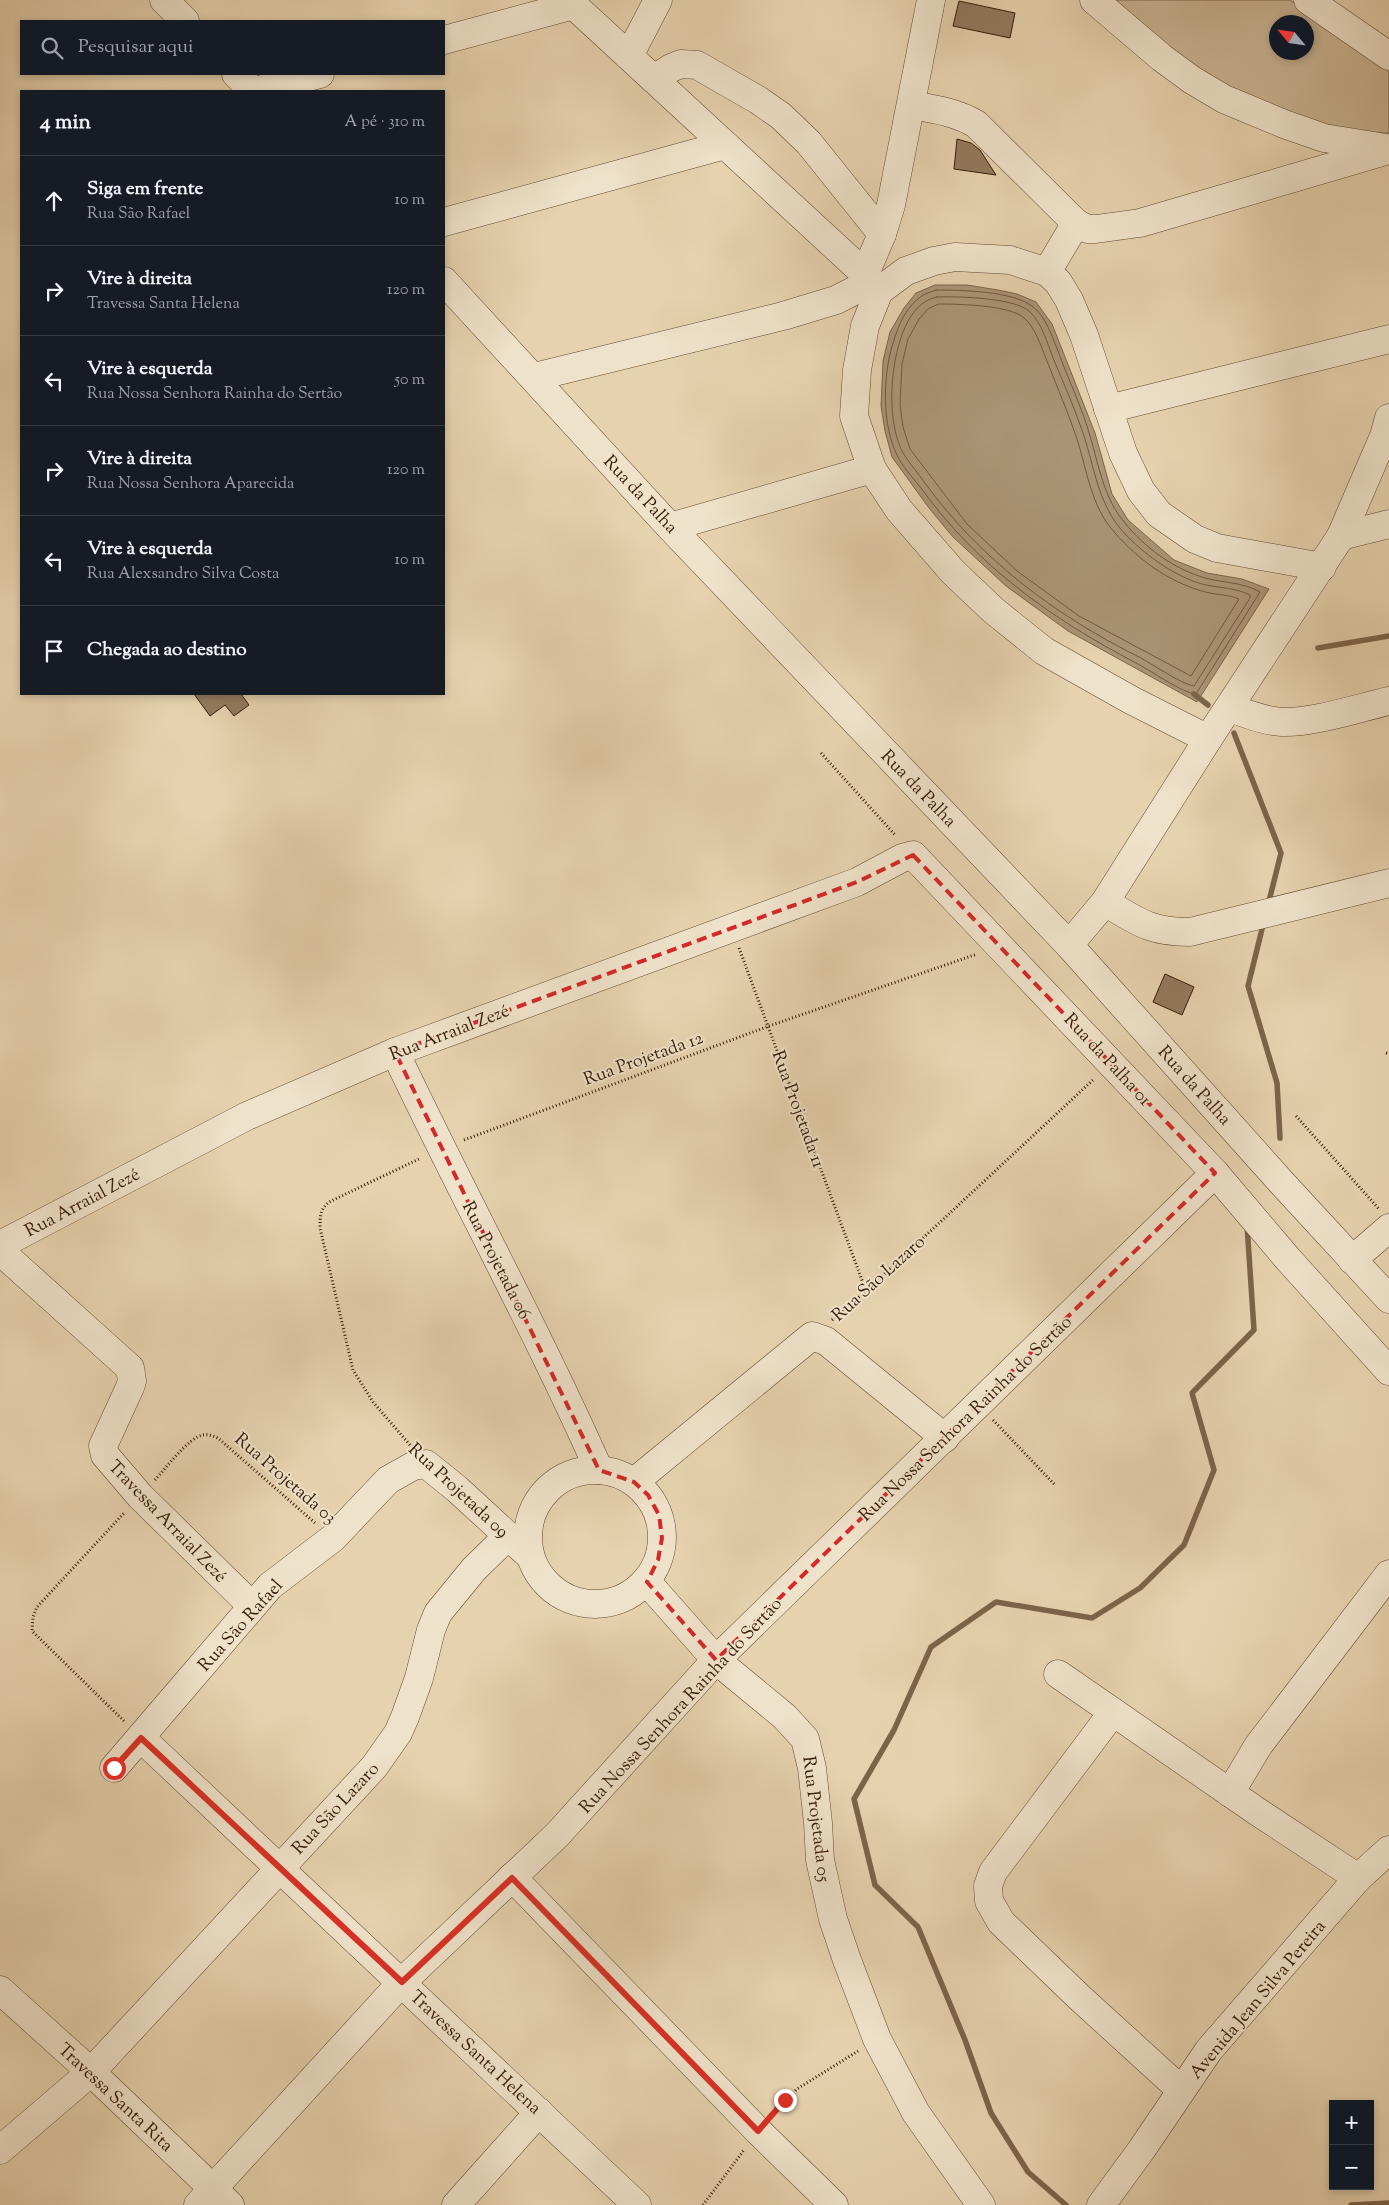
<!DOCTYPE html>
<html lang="pt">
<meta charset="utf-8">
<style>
:root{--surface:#171b24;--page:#20242c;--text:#f1f3f6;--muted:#9ea1a6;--line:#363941}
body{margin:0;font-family:"Sorts Mill Goudy",serif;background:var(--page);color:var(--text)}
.controls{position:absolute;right:15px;bottom:15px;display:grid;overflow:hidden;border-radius:0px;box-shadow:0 2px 8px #0003}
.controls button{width:45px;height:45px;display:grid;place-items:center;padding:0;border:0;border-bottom:1px solid var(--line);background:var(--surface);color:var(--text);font:25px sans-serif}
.compass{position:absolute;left:1269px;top:15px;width:45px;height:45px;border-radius:50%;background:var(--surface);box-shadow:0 2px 8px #0003;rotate:299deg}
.stop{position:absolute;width:15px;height:15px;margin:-11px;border:4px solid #d93025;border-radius:50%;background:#fff}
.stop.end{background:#d93025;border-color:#fff;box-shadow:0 1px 5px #0008}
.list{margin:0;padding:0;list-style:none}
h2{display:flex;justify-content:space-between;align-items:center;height:65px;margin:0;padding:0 20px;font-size:21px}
h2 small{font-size:16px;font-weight:400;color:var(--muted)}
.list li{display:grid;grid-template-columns:32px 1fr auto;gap:15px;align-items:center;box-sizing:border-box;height:90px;padding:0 20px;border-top:1px solid var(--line)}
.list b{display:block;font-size:19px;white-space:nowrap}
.list p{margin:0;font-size:16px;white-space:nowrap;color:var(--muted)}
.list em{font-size:16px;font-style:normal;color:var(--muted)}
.icon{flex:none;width:28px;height:28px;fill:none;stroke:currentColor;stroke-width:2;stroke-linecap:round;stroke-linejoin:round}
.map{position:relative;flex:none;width:1389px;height:2205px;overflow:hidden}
.search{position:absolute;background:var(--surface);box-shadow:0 2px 8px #0003;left:20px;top:20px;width:425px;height:55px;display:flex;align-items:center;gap:12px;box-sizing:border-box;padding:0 18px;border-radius:0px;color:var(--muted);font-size:19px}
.panel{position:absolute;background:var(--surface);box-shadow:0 2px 8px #0003;left:20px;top:90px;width:425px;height:605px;border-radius:0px}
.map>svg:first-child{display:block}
</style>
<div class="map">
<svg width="1389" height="2205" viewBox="0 0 1389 2205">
<rect width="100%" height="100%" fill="#e6d2ae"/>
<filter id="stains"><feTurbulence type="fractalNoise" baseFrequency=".004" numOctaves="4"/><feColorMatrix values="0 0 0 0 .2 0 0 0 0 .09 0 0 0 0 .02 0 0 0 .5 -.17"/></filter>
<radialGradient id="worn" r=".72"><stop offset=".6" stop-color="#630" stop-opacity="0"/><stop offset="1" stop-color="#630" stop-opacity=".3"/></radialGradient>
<path fill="#c8b392" stroke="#7f674c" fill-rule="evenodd" d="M1104 0H1290L1389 69V133H1353L1230 93ZM1276 22H1306V52H1276Z"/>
<path fill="#aa9475" stroke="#7c6449" d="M935 285H967L998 290 1017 294 1036 302 1052 324 1095 433 1112 494 1128 520 1174 560 1207 573 1242 579 1269 589 1197 702 1068 631 1006 586 953 537 929 508 892 457 885 431 881 406 883 361 890 332 904 308 916 293Z"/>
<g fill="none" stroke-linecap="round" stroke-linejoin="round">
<g stroke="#70583e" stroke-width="1">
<path d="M936 290C961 290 1012 291 1032 306 1046 316 1052 337 1058 351 1068 379 1082 407 1090 436 1099 466 1104 499 1125 523 1145 548 1174 569 1205 578 1223 583 1243 582 1260 592L1196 694C1182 693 1150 670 1136 663 1052 619 977 566 921 488 913 478 902 466 897 455 883 426 883 385 890 354 895 335 902 311 919 298 923 294 931 292 936 290Z"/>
<path d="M937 297C958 296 1014 298 1029 311 1042 323 1047 342 1053 358 1064 384 1075 409 1084 436 1094 467 1098 500 1119 527 1139 551 1175 578 1206 585 1221 588 1236 588 1250 595V598L1194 686C1181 684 1151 663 1137 656 1055 615 980 559 925 483 918 473 909 463 903 453 889 426 890 385 896 356 900 338 907 315 923 303 927 300 933 298 937 297Z"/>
<path d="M939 304C958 304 1010 305 1024 318 1036 328 1041 347 1047 361 1057 387 1068 412 1077 439 1087 470 1091 507 1115 533 1138 559 1167 581 1202 591 1214 595 1227 594 1239 599L1191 676 1079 616 1017 571 967 524 910 449 903 427 900 405 902 364 908 339 919 319 928 309Z"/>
</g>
<g stroke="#7c6449" stroke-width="5.5">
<path d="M1318 648 1389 636"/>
<path d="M1194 694 1208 705"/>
<path d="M1234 733 1281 853 1268 905"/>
<path d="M1264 921 1248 986 1277 1083 1280 1138"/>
<path d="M1066 2205 1028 2172 991 2113 965 2040 918 1927 875 1885 854 1799 894 1730 931 1647 996 1602 1092 1618 1140 1588 1184 1545 1214 1470 1192 1393 1254 1330 1247 1225"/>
<path d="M1351 2205 1389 2203"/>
</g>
</g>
<g fill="#927a5e" stroke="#361b07">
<path d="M959 1 1015 13 1010 38 953 26Z"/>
<path d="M957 139 971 143 980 150 996 175 954 169Z"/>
<path d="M194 694H241L249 705 234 716 225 705 210 716Z"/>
<path d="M1165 974 1194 987 1182 1015 1153 1002Z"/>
</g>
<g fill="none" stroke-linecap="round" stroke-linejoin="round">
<g stroke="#624931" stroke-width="29">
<g id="minor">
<path d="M164 0 185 21"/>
<path d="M568 0 865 274 879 291"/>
<path d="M1094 0 1162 58 1192 80 1224 99 1284 124 1324 138 1386 148"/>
<path d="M1308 0 1389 56"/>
<path d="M444 40 574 5"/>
<path d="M629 56 658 0"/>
<path d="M236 74 253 91"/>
<path d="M654 79 671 68 681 64 697 65 758 100 781 116 809 143 882 234"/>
<path d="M255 91 320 74"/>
<path d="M911 105C934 109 956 112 976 124L1076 223 1087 229H1096L1140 223 1389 150"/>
<path d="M444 222 725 145"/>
<path d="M1047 272 1076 223"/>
<path d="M865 274 882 234 891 205 931 0"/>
<path d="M444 281 670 527 1069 945 1282 1183 1389 1299"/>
<path d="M534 377 783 316 836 300 871 282"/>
<path d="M1108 409 1389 339"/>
<path d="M670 527 872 469"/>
<path d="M1341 536 1389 524"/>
<path d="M1230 708C1247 714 1264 721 1282 722 1313 723 1358 708 1389 701"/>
<path d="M1208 739 1131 700 1044 651 993 610 953 572 899 510 872 469 854 416 857 370 865 326 879 291 906 271 934 261 955 257 1010 260 1047 272 1058 282 1069 300 1084 335 1123 453 1141 491 1159 514 1195 539 1217 548 1322 567"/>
<path d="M1105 902C1138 922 1150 932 1190 932L1389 883"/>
<path d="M1069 945 1105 902 1208 739 1341 536 1384 436 1389 418"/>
<path d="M395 1052C461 1192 536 1328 599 1470"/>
<path d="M0 1245 247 1116 395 1052 857 882 902 858 913 855 1215 1173 1288 1259 1389 1371"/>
<path d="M0 1251 130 1368 132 1381 130 1387 103 1446 105 1455 140 1496 252 1606"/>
<path d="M1352 1260 1389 1228"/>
<circle cx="595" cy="1537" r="67"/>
<path d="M634 1482 812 1336 826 1341 945 1438"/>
<path d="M647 1582 716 1660 785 1717 805 1739 812 1768 818 1823 820 1860 833 1919 847 1960 877 2039 916 2113 981 2205"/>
<path d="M1058 1674 1255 1810 1358 1878"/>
<path d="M1113 1712 993 1872 988 1886 989 1901 1001 1922 1079 1997 1181 2090"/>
<path d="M141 1738 637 2205"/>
<path d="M114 1768 270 1586 333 1538 388 1480 413 1466 426 1464 457 1489 530 1556"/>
<path d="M1230 1793 1258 1746 1389 1574"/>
<path d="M512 1877 758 2131 834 2205"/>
<path d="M0 1990 91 2072 230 2205"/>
<path d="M0 2150 91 2072 374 1767 398 1733 405 1717 419 1678 431 1630 438 1613 474 1569 508 1536"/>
<path d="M198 2205 402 1982 557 1835 716 1660 1215 1173"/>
<path d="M456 2205 539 2112"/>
<path d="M1101 2205 1142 2149 1209 2050 1358 1878 1389 1850"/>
</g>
</g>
<g stroke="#361b07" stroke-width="3" stroke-dasharray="1 2.5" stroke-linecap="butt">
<path d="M821 753 896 836"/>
<path d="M739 948 866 1291"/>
<path d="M1386 1053 1389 1054"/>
<path d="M1296 1116 1379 1209"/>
<path d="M464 1140 769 1026 977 954"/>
<path d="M832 1320 866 1291 1094 1079"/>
<path d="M993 1420 1055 1485"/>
<path d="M410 1445 373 1402 353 1370 320 1228C320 1216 320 1210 329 1202L421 1158"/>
<path d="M155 1480C165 1469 189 1437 203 1435 208 1434 213 1436 218 1438L315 1523"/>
<path d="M124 1721 32 1631 33 1617 37 1607 125 1512"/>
<path d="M773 2113 797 2089 858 2051"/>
<path d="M703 2205 744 2150"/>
</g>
<use href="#minor" stroke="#efe2ca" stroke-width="28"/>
</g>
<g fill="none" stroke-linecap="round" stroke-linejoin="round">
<path stroke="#d93025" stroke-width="6" d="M114 1768 141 1738 402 1982 512 1878 758 2131 785 2100"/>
</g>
<path fill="none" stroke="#d62828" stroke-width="4" stroke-dasharray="10 6" stroke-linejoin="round" d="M913 855 1215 1173 716 1660 647 1582 658 1560 662 1538 659 1515 648 1495 634 1482 599 1470 395 1052 857 882Z"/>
<g text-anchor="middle" stroke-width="4" stroke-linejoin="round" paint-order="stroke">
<g font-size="18" fill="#361b07" stroke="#efe2ca">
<text transform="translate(641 494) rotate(47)" y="6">Rua da Palha</text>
<text transform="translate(919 788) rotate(46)" y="6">Rua da Palha</text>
<text transform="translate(449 1032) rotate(-21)" y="6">Rua Arraial Zezé</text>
<text transform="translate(643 1058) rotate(-20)" y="6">Rua Projetada 12</text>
<text transform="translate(1108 1059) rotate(47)" y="6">Rua da Palha 01</text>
<text transform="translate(1195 1085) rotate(48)" y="6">Rua da Palha</text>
<text transform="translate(799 1109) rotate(70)" y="6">Rua Projetada 11</text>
<text transform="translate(82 1202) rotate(-28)" y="6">Rua Arraial Zezé</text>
<text transform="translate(497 1260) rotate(63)" y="6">Rua Projetada 06</text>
<text transform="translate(878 1278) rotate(-42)" y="6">Rua São Lazaro</text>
<text transform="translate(965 1418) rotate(-44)" y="6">Rua Nossa Senhora Rainha do Sertão</text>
<text transform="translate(286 1478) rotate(41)" y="6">Rua Projetada 03</text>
<text transform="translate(459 1490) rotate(43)" y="6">Rua Projetada 09</text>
<text transform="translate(168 1521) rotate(46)" y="6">Travessa Arraial Zezé</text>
<text transform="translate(240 1625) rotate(-48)" y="6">Rua São Rafael</text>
<text transform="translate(680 1705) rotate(-47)" y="6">Rua Nossa Senhora Rainha do Sertão</text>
<text transform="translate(335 1808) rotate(-47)" y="6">Rua São Lazaro</text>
<text transform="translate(817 1819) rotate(83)" y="6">Rua Projetada 05</text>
<text transform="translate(1257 1999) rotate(-50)" y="6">Avenida Jean Silva Pereira</text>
<text transform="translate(476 2052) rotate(43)" y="6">Travessa Santa Helena</text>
<text transform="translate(116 2097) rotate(43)" y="6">Travessa Santa Rita</text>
</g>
</g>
<rect width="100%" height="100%" filter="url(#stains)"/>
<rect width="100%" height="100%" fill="url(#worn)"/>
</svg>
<div class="controls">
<button>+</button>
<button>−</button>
</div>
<svg class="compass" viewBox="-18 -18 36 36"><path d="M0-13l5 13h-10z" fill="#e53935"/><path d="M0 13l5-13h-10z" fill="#9ea1a6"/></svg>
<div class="stop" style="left:114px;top:1768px"></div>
<div class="stop end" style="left:785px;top:2100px"></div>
<div class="search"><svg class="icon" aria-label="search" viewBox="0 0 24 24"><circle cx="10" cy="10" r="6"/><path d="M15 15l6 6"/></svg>Pesquisar aqui</div>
<section class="panel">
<h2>4 min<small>A pé · 310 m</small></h2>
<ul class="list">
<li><svg class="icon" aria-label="ahead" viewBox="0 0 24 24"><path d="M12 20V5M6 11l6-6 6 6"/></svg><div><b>Siga em frente</b><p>Rua São Rafael</p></div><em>10 m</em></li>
<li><svg class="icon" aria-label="right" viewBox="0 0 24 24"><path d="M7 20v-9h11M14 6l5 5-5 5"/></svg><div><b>Vire à direita</b><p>Travessa Santa Helena</p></div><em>120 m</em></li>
<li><svg class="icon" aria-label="left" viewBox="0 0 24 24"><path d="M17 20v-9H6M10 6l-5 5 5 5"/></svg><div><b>Vire à esquerda</b><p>Rua Nossa Senhora Rainha do Sertão</p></div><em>50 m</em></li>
<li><svg class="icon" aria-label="right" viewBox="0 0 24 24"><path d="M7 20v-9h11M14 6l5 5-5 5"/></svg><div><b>Vire à direita</b><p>Rua Nossa Senhora Aparecida</p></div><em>120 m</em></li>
<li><svg class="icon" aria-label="left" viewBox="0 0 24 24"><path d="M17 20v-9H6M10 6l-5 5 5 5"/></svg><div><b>Vire à esquerda</b><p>Rua Alexsandro Silva Costa</p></div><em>10 m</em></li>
<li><svg class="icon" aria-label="arrive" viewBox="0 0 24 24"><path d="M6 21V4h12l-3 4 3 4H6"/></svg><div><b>Chegada ao destino</b></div></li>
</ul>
</section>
</div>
